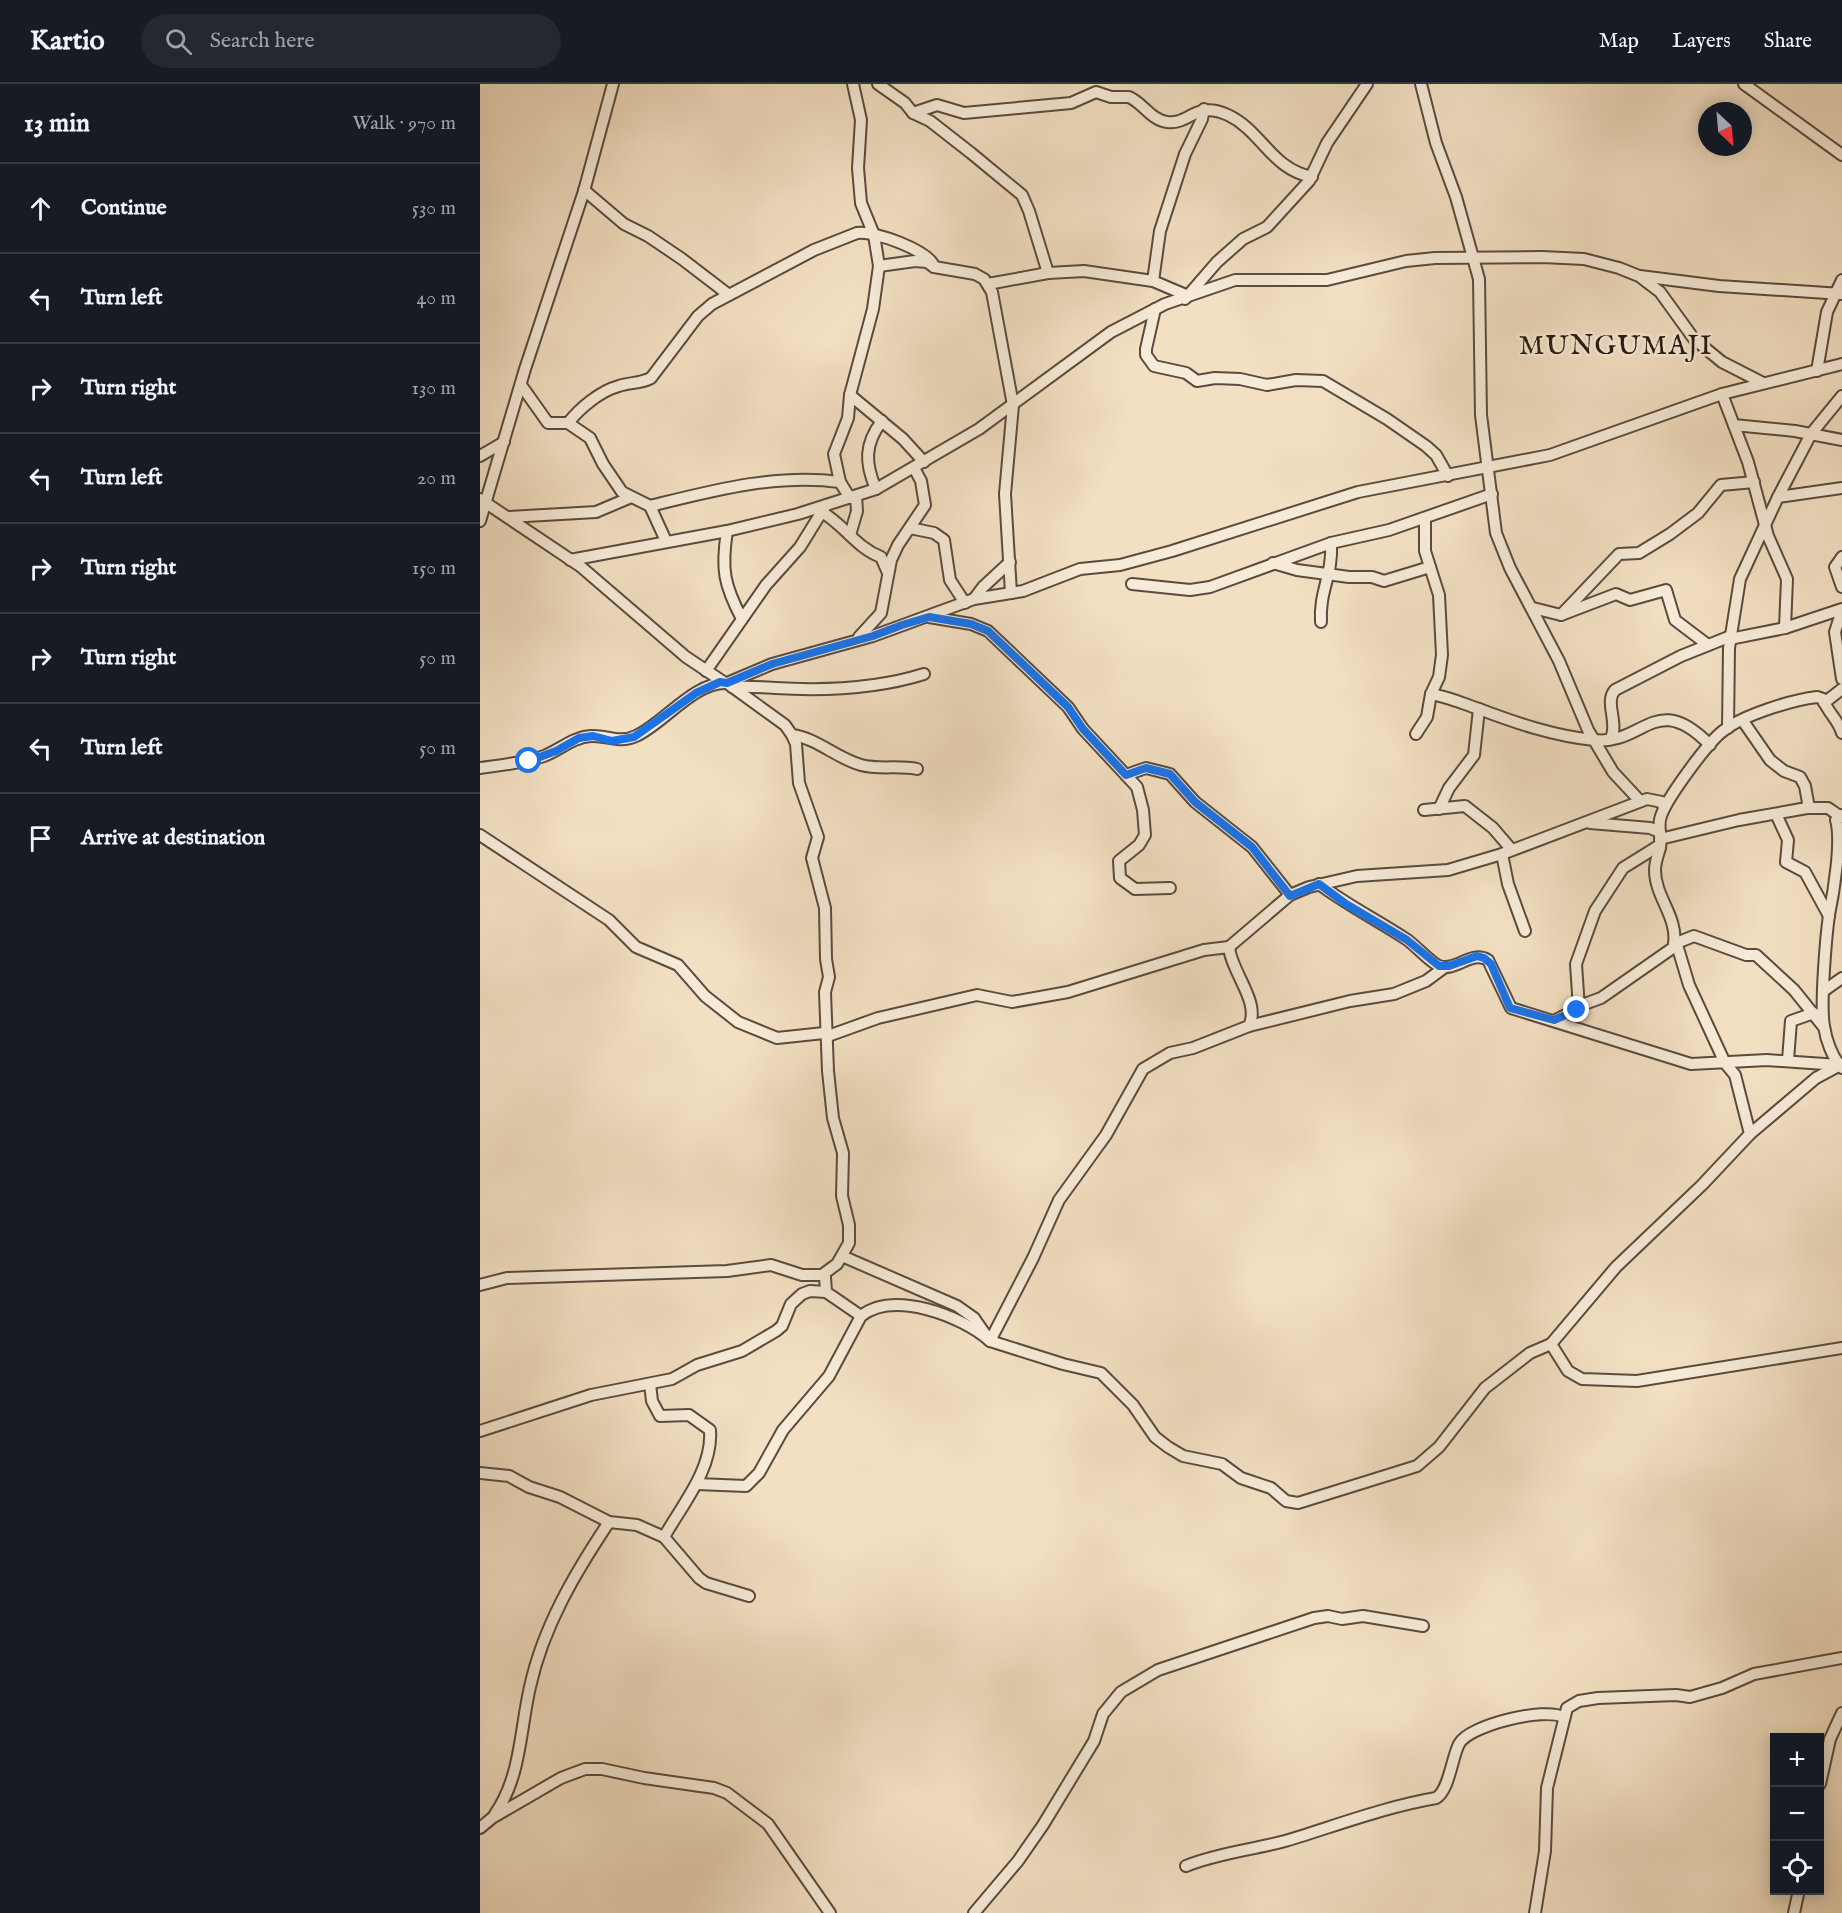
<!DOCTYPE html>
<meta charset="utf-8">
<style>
:root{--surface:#171b24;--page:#242831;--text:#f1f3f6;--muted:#9ea1a6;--line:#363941}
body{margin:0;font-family:"IM FELL English",serif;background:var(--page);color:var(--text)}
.controls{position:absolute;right:18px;bottom:18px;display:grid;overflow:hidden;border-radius:0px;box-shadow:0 3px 15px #0003}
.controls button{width:54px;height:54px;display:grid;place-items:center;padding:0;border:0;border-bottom:2px solid var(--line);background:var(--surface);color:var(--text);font:30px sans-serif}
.compass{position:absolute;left:1218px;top:18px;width:54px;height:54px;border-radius:50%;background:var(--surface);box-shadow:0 3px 15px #0003;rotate:154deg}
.stop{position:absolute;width:18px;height:18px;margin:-14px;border:4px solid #1a73e8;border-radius:50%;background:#fff}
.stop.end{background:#1a73e8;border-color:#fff;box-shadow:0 2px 6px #0008}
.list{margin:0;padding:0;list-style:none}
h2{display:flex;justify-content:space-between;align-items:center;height:78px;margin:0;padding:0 24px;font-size:26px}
h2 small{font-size:20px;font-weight:400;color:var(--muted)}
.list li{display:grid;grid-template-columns:39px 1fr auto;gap:18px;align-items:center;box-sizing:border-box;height:90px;padding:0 24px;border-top:2px solid var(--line)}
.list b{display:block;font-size:22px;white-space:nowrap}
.list em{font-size:20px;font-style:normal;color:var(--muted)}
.icon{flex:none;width:33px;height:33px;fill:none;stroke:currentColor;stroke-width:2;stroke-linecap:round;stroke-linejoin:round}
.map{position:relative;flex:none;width:1362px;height:1829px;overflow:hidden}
header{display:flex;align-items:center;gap:36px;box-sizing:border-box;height:84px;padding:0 30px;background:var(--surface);border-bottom:2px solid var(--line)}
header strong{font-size:28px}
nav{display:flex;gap:33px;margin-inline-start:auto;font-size:21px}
.search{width:420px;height:54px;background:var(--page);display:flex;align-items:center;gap:15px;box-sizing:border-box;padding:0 21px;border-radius:33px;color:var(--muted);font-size:22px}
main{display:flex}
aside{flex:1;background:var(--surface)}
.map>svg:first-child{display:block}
</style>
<header>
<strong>Kartio</strong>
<div class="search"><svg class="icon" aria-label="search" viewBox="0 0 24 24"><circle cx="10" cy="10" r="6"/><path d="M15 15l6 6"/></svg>Search here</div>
<nav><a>Map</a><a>Layers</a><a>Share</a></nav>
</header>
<main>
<aside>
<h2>13 min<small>Walk · 970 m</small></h2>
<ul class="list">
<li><svg class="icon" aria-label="ahead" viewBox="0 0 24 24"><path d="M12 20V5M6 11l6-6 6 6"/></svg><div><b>Continue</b></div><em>530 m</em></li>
<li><svg class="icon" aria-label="left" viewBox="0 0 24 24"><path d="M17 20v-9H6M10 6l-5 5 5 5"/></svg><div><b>Turn left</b></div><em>40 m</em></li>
<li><svg class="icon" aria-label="right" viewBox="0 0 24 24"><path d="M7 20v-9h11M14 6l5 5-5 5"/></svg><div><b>Turn right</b></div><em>130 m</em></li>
<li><svg class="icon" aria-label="left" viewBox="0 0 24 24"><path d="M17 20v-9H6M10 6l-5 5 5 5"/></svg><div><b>Turn left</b></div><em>20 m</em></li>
<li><svg class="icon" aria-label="right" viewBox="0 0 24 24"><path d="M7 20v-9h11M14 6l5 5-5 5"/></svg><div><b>Turn right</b></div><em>150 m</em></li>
<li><svg class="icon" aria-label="right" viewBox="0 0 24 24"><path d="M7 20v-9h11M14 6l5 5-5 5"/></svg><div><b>Turn right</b></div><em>50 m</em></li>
<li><svg class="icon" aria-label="left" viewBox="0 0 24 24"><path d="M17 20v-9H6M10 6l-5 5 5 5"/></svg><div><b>Turn left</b></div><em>50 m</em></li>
<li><svg class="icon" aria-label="arrive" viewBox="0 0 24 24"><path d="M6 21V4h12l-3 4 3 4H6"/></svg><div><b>Arrive at destination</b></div></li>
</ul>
</aside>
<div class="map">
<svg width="1362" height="1829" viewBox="0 0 1362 1829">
<rect width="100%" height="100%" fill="#f3e0c3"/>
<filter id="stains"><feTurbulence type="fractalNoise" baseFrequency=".00333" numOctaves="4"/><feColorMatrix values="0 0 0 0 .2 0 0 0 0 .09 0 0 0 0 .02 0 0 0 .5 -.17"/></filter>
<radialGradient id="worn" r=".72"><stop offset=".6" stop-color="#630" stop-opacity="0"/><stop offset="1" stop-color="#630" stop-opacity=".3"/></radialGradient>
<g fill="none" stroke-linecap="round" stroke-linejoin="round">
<g stroke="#5a4b3e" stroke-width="14">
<g id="minor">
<path d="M398 0 425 19 433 29 450 37 491 69 542 111 549 127 568 189"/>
<path d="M941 0 956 59 976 113 999 195 1001 331 1016 449 1030 484 1079 577 1108 646 1133 688 1160 717"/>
<path d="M1264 0 1362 71"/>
<path d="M433 29 457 21 484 29 591 19 616 8 631 13H649C663 19 671 36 687 38 710 41 715 16 748 31 782 47 791 85 832 93"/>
<path d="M104 106 144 140 168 152 202 175 249 211"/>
<path d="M399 182 435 177 447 178 454 183 495 190 504 195 512 208 533 321 525 410 531 509"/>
<path d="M1160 192 1239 202 1362 210"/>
<path d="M673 197 680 147 705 70 722 35 724 25"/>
<path d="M508 200 568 189 604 187 673 197 706 211"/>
<path d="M705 215 737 178 763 155 787 143 829 97 847 59 887 0"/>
<path d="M675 225 666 265V271L674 282 706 289 717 297 735 294 760 295 787 301 816 296 843 297 907 335 946 362 956 371 968 392"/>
<path d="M1337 287 1347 228 1362 196"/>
<path d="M41 301 68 339H88C100 324 120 307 139 302 150 298 160 300 171 294L218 232 232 220 334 166 377 149C393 146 451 167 454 183"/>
<path d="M1242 310 1268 378 1288 452 1307 495 1305 544"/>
<path d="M370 311 423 355 444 378"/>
<path d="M88 339 110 354 123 380 142 408 170 422 186 457"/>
<path d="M1254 341 1315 347 1362 356"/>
<path d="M0 372 24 358"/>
<path d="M396 405C385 380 384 360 402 337"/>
<path d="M1298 413 1362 404"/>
<path d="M370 414 360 398 354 370 368 334 370 311 393 225 399 182 394 151 381 119 378 84 381 36 373 0"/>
<path d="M0 415 100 482 206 573 245 599"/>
<path d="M170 422C231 407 297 389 360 398"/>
<path d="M340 427C363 439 376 464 401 473L408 489"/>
<path d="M29 433 116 428 149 414"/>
<path d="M0 437 45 285 104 107 133 0"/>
<path d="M430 444 454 449 464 456 470 496 485 519"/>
<path d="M247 447C241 485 244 501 262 535"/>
<path d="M370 451 377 427 376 412"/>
<path d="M1362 473 1355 483 1362 503"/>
<path d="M90 476 247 447 318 430 396 405 499 345 631 248 685 220 755 196H847L926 177 955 174 1062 173 1104 175 1139 184 1159 192 1180 208 1214 255 1242 278 1283 299"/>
<path d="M793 479 817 486 869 493H892L904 497 950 483"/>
<path d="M652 500 710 506 730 503 851 459 909 446 1012 410"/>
<path d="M494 515 503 503 530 478"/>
<path d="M1053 524 1081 531 1136 510 1150 516 1186 506 1195 536 1228 561"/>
<path d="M1362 526 1355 548 1362 595"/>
<path d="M1081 531 1139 470 1159 469 1190 450 1218 429 1241 401 1274 398"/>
<path d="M449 533 491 540 508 547 588 623 603 645 657 703 663 726 665 751 659 761 639 777 640 794 655 805 690 804"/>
<path d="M841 538C839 507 853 491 851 459"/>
<path d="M379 553 401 529 411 476 418 461 445 421 441 397 434 384"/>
<path d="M1250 555 1305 544 1362 525"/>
<path d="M226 587 286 501 320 463 346 421"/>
<path d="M247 599 305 641 312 651C337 654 356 674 381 681 399 686 419 681 437 685"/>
<path d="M252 603C267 602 280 603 295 604 344 607 396 605 444 590"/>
<path d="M951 610C968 613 982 619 999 625 1036 639 1074 652 1114 656 1164 662 1175 605 1230 661"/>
<path d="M1344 619 1362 605"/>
<path d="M1263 637 1290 676 1304 687 1320 693 1325 702 1329 724"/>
<path d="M1248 644 1249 564 1260 495 1298 413 1331 350 1362 312"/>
<path d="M936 650 947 633 951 610 959 593 962 571 959 511 945 467V434"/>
<path d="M1131 654C1139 639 1124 618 1135 606L1201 572 1251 552"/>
<path d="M0 684C21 681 44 679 64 672 80 666 93 653 111 652 127 651 139 660 156 652 183 640 215 597 247 599L292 580 393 552 494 515 543 507 600 485 640 481 692 467 878 408 1070 371 1242 310 1362 280"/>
<path d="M646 691 666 684 690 690 715 718 772 763 810 811"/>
<path d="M959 725 969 704 994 671 999 625"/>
<path d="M944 726 985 722 1013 744 1031 765"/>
<path d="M1296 730 1308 756 1306 778 1325 788 1349 832"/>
<path d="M1362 731 1356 736C1362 756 1354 807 1349 831 1346 853 1340 922 1344 942 1346 956 1352 973 1362 984"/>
<path d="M1110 739 1170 744 1180 748"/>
<path d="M0 751 129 836 156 863 198 881 225 912 258 938 297 954 344 949 348 952 398 934 497 911 532 918 588 908 724 866 749 863 810 811 829 803 877 792 968 786 1022 770 1167 715 1182 718 1184 724"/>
<path d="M1180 755 1259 736 1327 724H1348L1361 733"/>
<path d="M1022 770 1028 800 1045 847"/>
<path d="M839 800C867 821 897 836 926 855 935 861 951 879 959 882 976 888 991 866 1008 876L1031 924 1211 980 1287 976 1359 981"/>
<path d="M1194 860 1214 852 1266 871H1276L1314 906 1343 942"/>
<path d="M1345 906 1362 894"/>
<path d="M1099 922 1121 914 1197 861"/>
<path d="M1074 937 1099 924 1096 880 1115 827 1143 784 1180 761"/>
<path d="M769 942 870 917 914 910 946 897 965 883"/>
<path d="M1308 976 1311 937 1334 929"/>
<path d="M1362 980 1336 994 1270 1050 1222 1101 1136 1183 1071 1260 1088 1287 1102 1295 1157 1297 1362 1264"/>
<path d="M1270 1050 1255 991 1245 979 1209 901 1197 861 1194 860C1198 833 1175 813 1175 786 1175 778 1178 771 1180 764 1182 753 1177 742 1181 732 1187 714 1228 658 1243 647 1263 631 1312 616 1337 613L1343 615C1347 628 1358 635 1362 649"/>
<path d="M362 1172 477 1222 494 1234 510 1257 583 1280 621 1289 653 1321 675 1353 688 1363 703 1372 742 1380 761 1394 791 1404 806 1417 818 1419 937 1382 959 1363 1005 1304 1050 1269 1071 1260"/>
<path d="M342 1191 345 1193 346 1208 381 1232"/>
<path d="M0 1201 27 1194 247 1187 291 1181 322 1191H342L357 1180 369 1159V1141L362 1112 363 1069 353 1034 348 987 345 908 349 893 346 875 345 824 332 774 338 753 319 699 316 660 312 651"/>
<path d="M170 1300 172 1317 180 1332 209 1331 230 1346C233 1385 202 1421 184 1453"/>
<path d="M0 1347 111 1311 192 1295 217 1281 262 1267 296 1247 302 1242 311 1220 322 1210 330 1207 346 1208"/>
<path d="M0 1389 29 1392 49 1403 80 1413 129 1438 157 1441 184 1453 219 1494 226 1499 269 1512"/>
<path d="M217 1400 266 1402 279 1389 303 1346 349 1292 381 1232C414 1206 482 1232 510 1257L553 1174 579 1116 626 1051 663 985 690 969 713 964 769 942C781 918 751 888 749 863"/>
<path d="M1340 1700 1350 1655 1362 1629"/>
<path d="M15 1730C41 1693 40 1646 50 1603 63 1543 95 1489 129 1438"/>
<path d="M0 1744 12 1734 81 1694 105 1685H122L164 1694 234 1704 247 1709 288 1740 350 1829"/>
<path d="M706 1782C738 1769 772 1766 805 1757 855 1742 904 1723 956 1714 969 1707 972 1673 979 1660 989 1641 1065 1623 1083 1633"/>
<path d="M494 1829 538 1777 563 1741 614 1657 623 1630 641 1608 678 1586 834 1534 848 1532 862 1535 883 1532 943 1542"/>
<path d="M1055 1829 1065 1767 1067 1704 1087 1624 1099 1617 1118 1614 1196 1611 1210 1613 1242 1604 1274 1590 1362 1574"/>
<path d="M1314 1829 1319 1806"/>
</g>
</g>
<use href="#minor" stroke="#f7ebd8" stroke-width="10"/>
</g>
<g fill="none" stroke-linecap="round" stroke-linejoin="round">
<path stroke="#1a73e8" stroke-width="8" d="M49 677 76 667 99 654 113 652 132 657 154 653 216 609 240 598 247 599 292 580 393 552 422 541 449 533 491 540 508 547 588 623 603 645 646 691 666 684 690 690 715 718 772 763 810 812 839 800 866 820 927 856 959 882H969L997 872 1004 874 1011 880 1030 924 1074 936 1097 926"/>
</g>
<g text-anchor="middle" stroke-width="5" stroke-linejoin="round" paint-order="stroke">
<g font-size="27" letter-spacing="1.5" fill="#271911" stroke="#f7ebd8">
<text x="1136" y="270">MUNGUMAJI</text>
</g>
</g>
<rect width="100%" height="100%" filter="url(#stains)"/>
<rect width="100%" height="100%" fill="url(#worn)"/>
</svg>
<div class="controls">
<button>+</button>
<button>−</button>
<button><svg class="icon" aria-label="locate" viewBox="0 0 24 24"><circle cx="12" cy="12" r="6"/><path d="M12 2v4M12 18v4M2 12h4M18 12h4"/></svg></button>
</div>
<svg class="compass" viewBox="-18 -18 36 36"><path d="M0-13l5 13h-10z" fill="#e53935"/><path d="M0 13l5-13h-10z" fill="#9ea1a6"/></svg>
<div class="stop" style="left:49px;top:677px"></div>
<div class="stop end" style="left:1097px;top:926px"></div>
</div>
</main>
